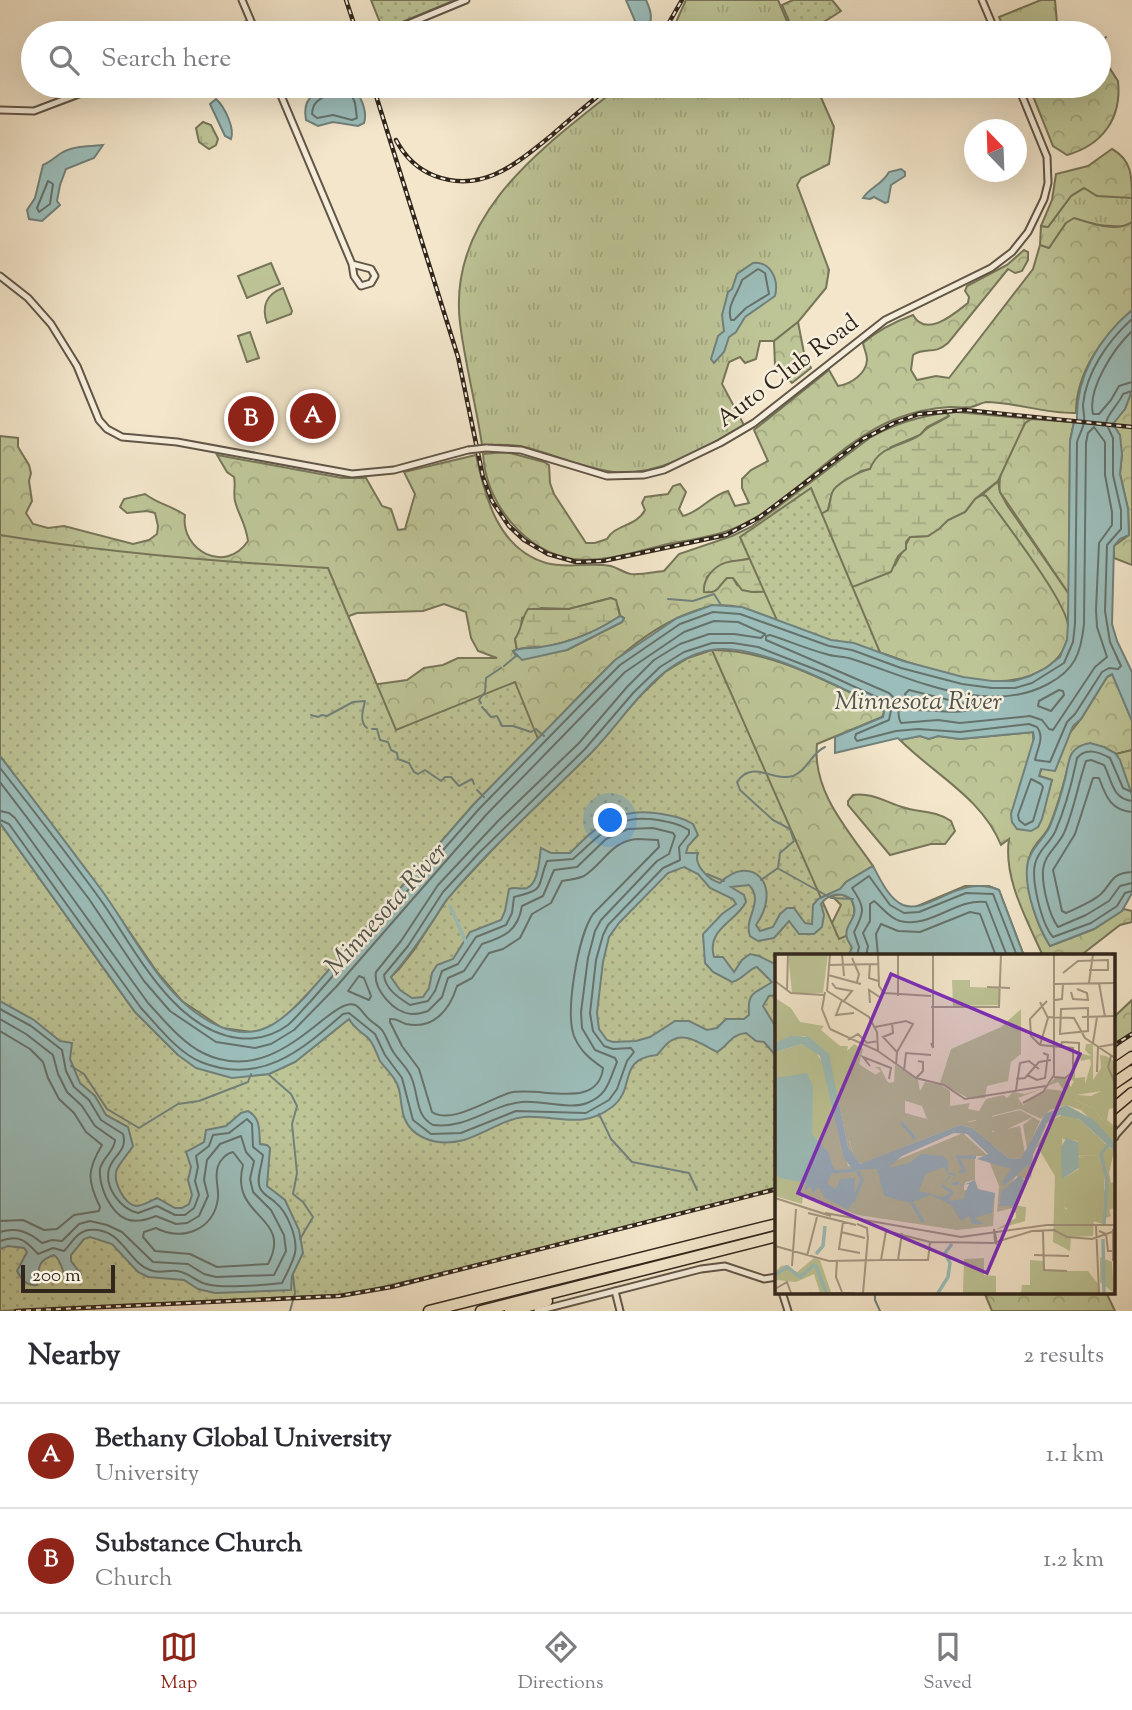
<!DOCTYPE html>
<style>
:root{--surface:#fff;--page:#f2f2f3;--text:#2b2b33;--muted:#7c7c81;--line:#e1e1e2;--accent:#8f2418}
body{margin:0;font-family:"Sorts Mill Goudy",serif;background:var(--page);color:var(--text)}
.compass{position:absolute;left:964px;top:119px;width:63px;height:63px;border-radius:50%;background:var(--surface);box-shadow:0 7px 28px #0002;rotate:337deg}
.scale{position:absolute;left:21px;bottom:18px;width:94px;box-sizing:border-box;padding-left:7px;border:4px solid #31261c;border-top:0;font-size:19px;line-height:24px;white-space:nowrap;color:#31261c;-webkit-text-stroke:5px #f7efdd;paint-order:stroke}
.you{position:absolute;left:611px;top:821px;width:24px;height:24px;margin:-18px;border:5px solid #fff;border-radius:50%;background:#1a73e8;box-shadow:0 0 0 10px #1a73e833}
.badge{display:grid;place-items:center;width:46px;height:46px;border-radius:50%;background:var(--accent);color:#fff;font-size:23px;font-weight:700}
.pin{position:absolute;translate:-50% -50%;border:4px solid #fff;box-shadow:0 2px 7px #0006}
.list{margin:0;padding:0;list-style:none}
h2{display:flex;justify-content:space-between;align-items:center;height:91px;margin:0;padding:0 28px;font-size:30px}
h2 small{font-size:23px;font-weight:400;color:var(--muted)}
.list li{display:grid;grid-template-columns:46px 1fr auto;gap:21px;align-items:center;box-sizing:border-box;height:105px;padding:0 28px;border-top:2px solid var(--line)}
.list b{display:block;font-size:26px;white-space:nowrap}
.list p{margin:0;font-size:23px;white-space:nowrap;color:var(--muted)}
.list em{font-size:23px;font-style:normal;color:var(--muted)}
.icon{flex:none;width:38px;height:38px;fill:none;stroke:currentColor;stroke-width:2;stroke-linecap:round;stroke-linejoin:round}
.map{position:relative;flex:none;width:1132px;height:1311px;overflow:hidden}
.search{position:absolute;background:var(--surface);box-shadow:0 7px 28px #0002;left:21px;right:21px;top:21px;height:77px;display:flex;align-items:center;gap:18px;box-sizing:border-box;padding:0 24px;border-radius:38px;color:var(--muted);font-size:26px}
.sheet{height:301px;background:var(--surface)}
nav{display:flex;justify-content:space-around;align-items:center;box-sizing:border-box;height:98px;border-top:2px solid var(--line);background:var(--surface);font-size:19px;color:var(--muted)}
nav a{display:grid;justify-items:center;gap:4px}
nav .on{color:var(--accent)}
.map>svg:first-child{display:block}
</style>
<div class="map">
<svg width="1132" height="1311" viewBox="0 0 1132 1311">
<defs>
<pattern id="grass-tufts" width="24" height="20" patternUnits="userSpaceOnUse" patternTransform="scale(1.75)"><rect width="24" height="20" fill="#bdc496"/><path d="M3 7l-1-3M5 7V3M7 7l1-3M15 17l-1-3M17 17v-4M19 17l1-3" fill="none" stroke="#a3a881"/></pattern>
<pattern id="forest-crowns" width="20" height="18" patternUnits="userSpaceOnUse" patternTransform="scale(1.75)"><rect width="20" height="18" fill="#bdc496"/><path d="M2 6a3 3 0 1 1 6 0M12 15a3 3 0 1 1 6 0" fill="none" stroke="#a3a881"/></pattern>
<pattern id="wetland-marsh" width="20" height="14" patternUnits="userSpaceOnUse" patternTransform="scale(1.75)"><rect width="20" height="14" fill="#bdc496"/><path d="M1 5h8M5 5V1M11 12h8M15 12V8" fill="none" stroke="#a3a881"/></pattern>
<pattern id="park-dots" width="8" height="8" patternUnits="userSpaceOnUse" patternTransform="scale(1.75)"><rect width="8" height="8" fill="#bdc496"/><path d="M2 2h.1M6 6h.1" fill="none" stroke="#a3a881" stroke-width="1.8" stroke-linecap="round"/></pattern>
</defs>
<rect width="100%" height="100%" fill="#f3e6cb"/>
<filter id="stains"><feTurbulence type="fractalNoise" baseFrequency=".00286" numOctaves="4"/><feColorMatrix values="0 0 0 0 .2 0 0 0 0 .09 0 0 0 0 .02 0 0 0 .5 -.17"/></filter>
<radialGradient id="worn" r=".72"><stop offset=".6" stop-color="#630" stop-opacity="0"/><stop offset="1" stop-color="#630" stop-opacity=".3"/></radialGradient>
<g fill="url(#grass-tufts)" stroke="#777559" stroke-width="2">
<path d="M686 0H778L792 33H671Z"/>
<path d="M1041 0H1055L1057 23 1051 33H1006L999 17Z"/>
<path d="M620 86H816L834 127 829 164 801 178 797 185 829 270 826 288 798 322 774 341H760L756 359 745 363 740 357 729 362 722 384 744 425C706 447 660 477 614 472 581 468 552 453 520 446 508 444 494 445 482 445 476 404 465 364 460 323 447 213 545 146 620 86Z"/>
<path d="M1084 188 1132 198V222L1126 227 1066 223 1049 249 1040 245 1041 226 1048 227 1071 196Z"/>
<path d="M998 481 1000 492 1007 505 1069 594 1068 624 1050 587 986 496 982 495Z"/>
</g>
<g fill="url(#forest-crowns)" stroke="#777559" stroke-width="2" fill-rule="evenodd">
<path d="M1099 39H1102L1107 64 1118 81C1122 119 1102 145 1067 155L1053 146 1033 96 1054 89 1057 86H1099Z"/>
<path d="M1112 149C1132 160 1132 177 1132 198L1097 196 1084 188 1071 196 1048 227 1041 226 1052 200 1056 174 1088 166Z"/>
<path d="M1074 218C1091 223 1116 233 1132 222V310C1103 336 1076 372 1076 413 1046 414 1014 402 986 402 981 403 976 406 971 407 964 408 957 407 950 407 933 408 914 412 898 418 837 441 793 503 735 528 715 537 689 540 668 544 638 551 604 563 573 559 524 551 486 503 483 454L506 452 544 462 549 465 550 483 554 494 586 543H595L607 539C615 524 636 527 645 510L642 503 645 497 668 494 673 486 680 484 686 492 679 509 683 516C700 512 711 495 728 491L735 506 749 503 742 488V479L751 470 768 461 754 430 829 370 838 386C851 384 866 374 867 360 867 354 864 349 863 343 878 330 894 322 913 315 926 338 953 315 968 303L969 297 965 291 967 286 1007 265 1024 250 1028 252V260L1022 271 1015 273 1008 269 948 343C933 356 927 346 913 355L911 370 917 380 936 376 949 378 1033 269 1040 245 1049 248 1066 223Z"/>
<path d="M798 322 804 353 811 368 792 383 775 366 774 341Z"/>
<path d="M1131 393H1132V565L1114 558V546L1129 535 1128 509 1120 474 1122 454 1113 421 1125 409Z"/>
<path d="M946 413 949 416 927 427 920 435 891 447 870 469 861 471 832 493 828 510C804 524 782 544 757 556 734 567 729 555 707 577L723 582 727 578H733L737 585 752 592 774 591 895 565 910 537 928 536 948 520 965 512 975 499 982 495 986 496C1003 520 1067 602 1068 626 1070 645 1059 660 1044 669 993 699 926 667 875 651 846 642 818 635 789 625 764 616 735 600 708 607 637 625 587 689 539 739 499 780 460 820 423 863L0 756V719L314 693 407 680 424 668 443 665 458 658H497L478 651 471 638 466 612 444 604 423 611 357 613 325 625 0 584V436L18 438V447L29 465 31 473 29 481 32 501 26 513 33 524 48 528 64 526 133 544 149 540 157 534 158 526 155 513 147 511 127 513 120 507 124 499 145 494C158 504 172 506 185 515 180 550 225 575 248 541 246 524 238 514 235 501 233 492 236 485 234 477L227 472 217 455 342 478H366L382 506 391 509 398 530 405 529 415 494 404 472 476 455C485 497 498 549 546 563 567 569 590 562 611 566 618 568 624 573 631 574 641 575 654 572 664 571L679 554 732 536 751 527 871 437C895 424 918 416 946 413ZM611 598 618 607 620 616 624 618 622 622 567 650 516 656 513 651 517 650 515 639 521 630 522 618 541 608 569 609Z"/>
<path d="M1031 419 1074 422 1070 441 1069 594 1000 492C996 468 1015 443 1025 423Z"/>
<path d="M710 650C770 649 827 682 881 707L884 712 882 717 817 744C812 791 848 830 873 866L846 882 841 889 818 899 390 977Z"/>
<path d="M1113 674 1132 721V750L1116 754 1104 747 1071 755C1065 779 1059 804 1049 827 1044 837 1035 843 1031 853 1020 878 1036 924 1050 946L1094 929 1124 909 1132 911V922L1120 925 1080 956H1043C1027 920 1003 878 1009 839L1001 845C982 798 935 775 900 740L920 736 929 739 938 736 960 739 1033 732 1038 827 1052 780 1039 776 1042 768 1081 719 1107 677Z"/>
<path d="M853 795C871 792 886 802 902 807 919 813 936 810 951 821L955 831 945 844H931L890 855 848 805V801Z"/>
<path d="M1132 1000V1034L1113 1049V1018Z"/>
<path d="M984 1292H1106L1115 1311H992Z"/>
</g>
<g fill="url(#wetland-marsh)" stroke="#777559" stroke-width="2">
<path d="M203 122 211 125 218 139 216 145 209 149 199 142 196 128Z"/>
<path d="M946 411 1031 419 1025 423 998 481 975 499 965 512 948 520 939 529 928 536 910 537 906 542V549L898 556 891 572 855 586 837 588 752 592 742 590 733 578H727C718 586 719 594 704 592 703 581 710 571 720 565 729 559 745 562 757 556 782 544 804 524 828 510 830 505 830 499 832 493 834 484 861 471 870 469 879 445 902 447 920 435 924 432 925 429 929 427 936 423 942 421 949 416Z"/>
<path d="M611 598 616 600 620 616C597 632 572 641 544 647 534 648 526 646 517 650L515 639C522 629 521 619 528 609H569Z"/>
<path d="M1132 750V795L1116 754Z"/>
<path d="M841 894 851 899C863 922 837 926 851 945L827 933 841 905 832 896Z"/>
</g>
<g fill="url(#park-dots)" stroke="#777559" stroke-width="2">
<path d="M371 0H455L383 30Z"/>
<path d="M793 0H832L841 11C829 19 808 33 794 33L782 5Z"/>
<path d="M811 488 892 681 787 643 740 537Z"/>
<path d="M0 535C109 553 218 562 328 568L396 730 515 682 538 739 474 804 324 977 283 1019 264 1030 252 1032 222 1028 182 1001 157 972 101 890 0 756Z"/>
<path d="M712 650 839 939 965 886H989L999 890 1024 956H777V1187L628 1228 353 1294 0 1311V823L135 1012 178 1055 232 1077 269 1074 295 1062 340 1026 399 969 414 950 449 896 509 832 590 754 639 697 665 672 688 658Z"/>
</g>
<g fill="#bdc496" stroke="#777559" stroke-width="2">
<path d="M271 263 280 284 247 298 238 276Z"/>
<path d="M283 288 292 311 291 314 267 323C261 306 267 294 283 288Z"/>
<path d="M250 332 259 358 247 362 238 336Z"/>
</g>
<g fill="#9cbebb" stroke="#71817b" stroke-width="2" fill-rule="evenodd">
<path d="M626 0H646C651 11 654 20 646 31L639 30Z"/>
<path d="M330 86H353C360 96 368 111 364 123L358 126 333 122 318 126 306 120C302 99 313 93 330 86Z"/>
<path d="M216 99C225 107 235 129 231 139L225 136 210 104Z"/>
<path d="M103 145 94 158 66 169 60 185 57 201 60 205 42 221 29 219 27 210 35 198 43 165C52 161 56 156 63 152 75 146 90 146 103 145Z"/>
<path d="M901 169 905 172V176L891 185 888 202 885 203 874 197 870 199 863 198C870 187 882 185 889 172Z"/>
<path d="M753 263C771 261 779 280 775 296L745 317 736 332 729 337 724 352 714 363 711 359 718 336 724 331 722 315 728 292 732 289 737 274Z"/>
<path d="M1132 310V390L1125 409 1113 424 1120 435 1122 454 1120 474 1128 509 1129 535 1120 539 1114 546 1112 624 1117 641 1132 672V721L1112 674 1107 677 1081 719 1073 726 1055 771 1041 769 1039 776 1052 780 1042 819 1038 827 1031 831 1017 829 1012 822 1011 814 1034 738 1033 732 960 739 938 736 929 739 920 736 900 740 898 738 835 753V737L883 717 884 712 881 707C840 688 755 641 711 650 654 661 626 719 588 756 542 802 492 846 450 896 443 903 438 914 432 922 419 942 406 960 391 977L400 990 412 998 423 997 429 988 432 973 437 965 453 959 470 932 501 920 505 911 509 889C516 886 519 890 527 888 539 883 539 859 541 848L551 853H570C599 824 618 806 662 814 673 816 684 818 693 824L698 835 688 846 686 853H698C693 865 709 880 720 883 751 852 784 885 756 925L760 931 773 927 780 914 787 908H794L805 923 812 924 813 905 818 899 840 889 846 882 873 866C880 879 889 899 903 905 929 915 960 873 999 890L1024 956H848L852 948C851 945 848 942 847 938 843 922 862 919 851 899 841 891 828 894 821 904L824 915 822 927 814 934H799L789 921 774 938 758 941 750 936C743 918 765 902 749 885L731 887 744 895 746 902C736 922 706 929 714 957H723L734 972 742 960 750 954 759 956 777 965V995L769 996 763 1006 777 1029V1057L764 1042 756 1041 746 1033C731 1034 728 1046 717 1052 702 1045 685 1030 669 1042 664 1046 661 1051 657 1055 616 1059 637 1088 612 1107 582 1130 558 1115 524 1117 504 1119 484 1134 464 1140 438 1147 406 1139 402 1108 400 1099 401 1090 396 1082 392 1074 385 1068 380 1061 376 1053 374 1043 367 1037 360 1031 354 1028 349 1019L295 1062 269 1074 232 1078 196 1068 178 1055 135 1012 0 823V756C34 800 67 844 100 888 135 935 164 1004 221 1027 258 1042 281 1022 305 997L474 804 591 684 615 660 677 618 712 605 742 607 831 640 854 643 903 661 963 677 992 681H1014L1030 676 1046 668 1060 657 1067 640 1068 624 1070 441 1074 422H1077C1075 378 1098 339 1132 310ZM684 867 698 874 710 888 733 899 736 904 722 914 703 934 705 963 713 972 732 982C743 980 748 969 757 967L772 982C755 994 747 990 749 1015L744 1019H726L717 1028 707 1030 689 1021H675L650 1037 636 1041 613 1042 607 1040 599 1029 597 1013 603 962 609 937 619 923 668 873Z"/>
<path d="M620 616 624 618 622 622 567 650 522 660 513 651C523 647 531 649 541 647 570 643 596 632 620 616Z"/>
<path d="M1090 743 1104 747 1115 753 1120 760 1132 795V893L1122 911 1094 929 1050 946C1038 927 1025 892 1027 868 1028 850 1043 841 1050 826 1056 811 1061 795 1065 779 1067 771 1068 760 1072 753 1077 746 1082 745 1090 743Z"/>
<path d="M0 1001 34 1020 60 1041 72 1043 70 1059 80 1083 95 1096 106 1115 128 1127 133 1146C128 1154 121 1161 117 1169 112 1181 124 1204 136 1206 143 1206 151 1201 157 1198L175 1208H182L189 1204 192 1195 188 1180 191 1167 186 1152 204 1142 206 1130 226 1126 241 1113 248 1111C261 1118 259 1131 260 1144L267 1145 270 1148 267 1186 285 1200 299 1230 303 1253 292 1276 291 1290 215 1293 198 1289 184 1280 148 1277 138 1272 112 1244 90 1237 84 1239 71 1255V1261L81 1274 76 1282 70 1283C61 1276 64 1262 54 1255 36 1261 39 1269 37 1285 28 1287 21 1279 17 1271L27 1252 24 1248 8 1246 0 1249Z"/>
</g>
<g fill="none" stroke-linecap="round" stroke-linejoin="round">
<g stroke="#66726c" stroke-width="2">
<path d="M330 86 328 94C319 100 313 101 312 114L317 118 333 115 352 120 357 118 355 103 348 86"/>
<path d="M48 181 53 184 50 204 39 212 37 208Z"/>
<path d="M758 269 765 273 769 294 746 308 734 320H731C726 305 738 294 742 280Z"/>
<path d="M1132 331C1114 348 1087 389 1093 414H1099L1111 400 1119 386 1132 382"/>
<path d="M1094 427 1105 442V475L1112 512V525L1099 543 1096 610 1097 627 1107 657 1095 667 1053 730 1049 729 1042 720 1030 716 960 723 938 720 901 723C895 713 904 706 889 693L766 640V636L770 635C789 641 807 649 826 654 834 657 844 656 852 659 912 678 987 717 1048 684 1075 670 1081 653 1084 624L1086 443 1088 433Z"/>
<path d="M909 690 969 705 971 709C960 715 928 709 912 710L905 694Z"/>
<path d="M1059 690 1063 691 1064 695 1051 711 1038 706 1039 701Z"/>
<path d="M0 768C34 811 68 855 100 899 134 947 173 1030 238 1038 256 1040 273 1036 288 1025 296 1018 303 1009 310 1002L479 809 596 689 620 665 680 624 713 612 740 614 829 646 852 650 901 668 962 684 992 688H1015L1032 683 1064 663 1073 642 1075 624 1077 442C1079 435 1083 429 1084 422 1085 416 1083 411 1083 405 1086 372 1108 341 1132 319"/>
<path d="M1031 779 1041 784 1043 787 1033 821 1025 825 1019 820 1018 815Z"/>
<path d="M0 782 89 899 144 981 170 1011 216 1042 255 1048 271 1044 294 1030 336 987 486 815 625 672 684 632 714 621 738 622 765 634 761 638 734 634H709L680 644 654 660 627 687 579 743 498 821 438 885 401 941 376 972C373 989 393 1012 411 1014 417 1014 423 1013 428 1011L442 997 448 978 464 971 482 944C504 937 518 931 522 906L543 896 554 870 577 867 606 839 628 829 653 828 673 833 675 836 669 854 657 861 601 920 595 931 588 958 581 1012 582 1028 595 1050 615 1058 617 1062C609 1081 608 1095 587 1103 570 1110 540 1100 522 1102 490 1105 468 1129 433 1125 415 1115 419 1097 412 1079 409 1069 400 1062 394 1053 389 1046 387 1037 382 1030 377 1024 370 1022 366 1016 362 1012 360 1007 355 1005 330 995 278 1090 203 1053 181 1042 164 1020 148 1003L15 818 9 813 0 811"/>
<path d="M1132 792 1123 788 1110 758C1099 752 1086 747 1077 758 1072 783 1065 809 1055 832 1049 844 1038 850 1035 864 1031 881 1042 925 1053 937L1091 923 1117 906 1125 893 1132 891"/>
<path d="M1132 801C1112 799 1112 780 1104 765L1091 760 1086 761C1078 784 1074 810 1064 833 1058 846 1044 855 1043 870 1042 886 1049 915 1058 927L1086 915 1109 901 1120 886 1132 883"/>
<path d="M1132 812C1110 810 1106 796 1099 778H1093L1075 834 1053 870 1062 911 1066 913C1077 908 1092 902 1101 894 1113 882 1111 873 1132 872"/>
<path d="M0 820 9 824 141 1008C158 1026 177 1052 201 1062 260 1086 301 1051 343 1014L349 1013 375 1034 385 1055 402 1078 413 1120 431 1134 461 1133 516 1111 586 1113 609 1100 617 1089 627 1061 634 1052 631 1048 613 1049 604 1046 593 1031 590 1013 596 960 603 935 608 925 663 868 680 860 679 847 689 834V830C680 824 669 822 658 820 615 813 602 834 573 859L547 861C536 888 547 889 514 897L512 913 506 925 476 937 458 964 442 971 435 991 428 1001 410 1005C399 998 385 989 384 975L408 946 443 892 479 853 585 749 634 692 660 667 684 652 712 643H733L758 647 827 674 883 700 891 710 889 720 856 734 855 738 857 741 896 731 918 729 960 732 1029 724 1037 727C1045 738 1037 749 1035 760L1050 762 1067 722 1075 714 1102 672 1109 668 1118 669 1121 666 1110 642 1105 611 1107 545 1121 529V510L1113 475V438L1106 423C1107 414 1119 404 1123 394L1132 391"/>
<path d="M637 839 658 840 659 847 593 914C578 936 565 1011 574 1036 580 1051 590 1059 603 1068 598 1112 538 1085 509 1093 489 1099 451 1125 432 1112L419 1069 402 1046 390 1022V1019C397 1018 399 1022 406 1024 434 1030 450 1009 457 986L472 978 489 953 503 949 520 938 532 914 551 903 562 881C569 880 577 879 584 876 604 863 611 841 637 839Z"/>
<path d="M857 956 859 947 854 932C865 911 865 907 852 888L869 876 890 905 904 913 919 912 966 893 993 894 1017 956"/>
<path d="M866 956 868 946 863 933 870 921V904L874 901C882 907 889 918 900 921 930 929 956 898 986 902L1007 956"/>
<path d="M878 956 876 934 881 924 898 931 920 932 970 912 980 914 996 956"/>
<path d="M359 976 364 978 371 996 369 1000 348 991Z"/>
<path d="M0 1009 31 1026 62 1050 66 1071 74 1087 89 1100 101 1120 123 1134C128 1151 113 1155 109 1169 104 1188 121 1209 138 1213L157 1206 175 1215H185L194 1208 199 1195 195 1181 198 1167 196 1156 209 1146 213 1135 229 1133 247 1119 252 1124 253 1147 263 1155C262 1165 256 1179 260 1188 263 1195 271 1198 276 1203 287 1212 298 1238 295 1253 293 1262 286 1275 282 1283 263 1285 223 1289 206 1284 195 1281 188 1272 177 1271 167 1270 159 1274 150 1270 127 1262 122 1226 88 1230 77 1232 71 1244 64 1251L53 1248 38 1254C26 1241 20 1234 0 1241"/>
<path d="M0 1019 26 1034 53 1055 58 1074 67 1092 82 1106 95 1126 115 1140C115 1151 102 1158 100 1169 99 1179 102 1188 106 1197 118 1221 132 1226 156 1216L176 1224 187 1223 199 1216 208 1196 204 1180 207 1160 220 1144 241 1136 246 1152 254 1161 250 1179 253 1192 271 1210 284 1235 286 1251 274 1275 216 1277 204 1274 188 1264 153 1262 122 1232 107 1225 90 1221 79 1224 62 1241 52 1240 42 1243C29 1232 17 1227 0 1232"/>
<path d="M0 1031 30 1049 43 1062 48 1078 59 1099 74 1113 86 1132 102 1145C87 1170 87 1180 100 1207L99 1211 74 1215 57 1229 44 1230 23 1220 0 1221"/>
<path d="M233 1152 243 1165C229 1219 294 1215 268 1264L217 1267 190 1254 155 1251 143 1237 144 1232 156 1228C182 1242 214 1230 218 1198 219 1187 214 1177 218 1166 220 1160 227 1153 233 1152Z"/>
</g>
<g stroke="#71817b" stroke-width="2">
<path d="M1099 45 1106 37"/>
<path d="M668 599 693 601 714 594 721 605"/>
<path d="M504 666 516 656"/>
<path d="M481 703 479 700 485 692 486 678 501 668"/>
<path d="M482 707 491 717 497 716 502 726H513L531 732 536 729 544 736"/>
<path d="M311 715 318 717 322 715 327 716 353 702 365 701C363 710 359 722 367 728"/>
<path d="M372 729H377L380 740 388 742 391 750 397 753 398 759 409 763 414 772 418 774 425 770 441 781 445 777H451L459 786 472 779 474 784"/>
<path d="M477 790 484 797"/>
<path d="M779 869 831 898 853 899"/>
<path d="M707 874 724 881"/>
<path d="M761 880 778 868 780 853 794 841 790 829 773 820 740 790 737 782C752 759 773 782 793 776 807 771 811 753 825 747"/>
<path d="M71 1066 84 1074 107 1109 139 1128 178 1104 199 1101 248 1082 251 1074"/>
<path d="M268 1074 291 1094 297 1106 292 1124 297 1173 293 1194 303 1202 313 1217 300 1239"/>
<path d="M599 1114 611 1139 632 1162 689 1173 697 1190"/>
<path d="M875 1292V1300L880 1311"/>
<path d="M290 1311 295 1293 293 1275"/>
</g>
<path stroke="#9cbebb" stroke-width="3.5" d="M450 906 467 945"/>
<g stroke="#625648" stroke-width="9">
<g id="tertiary">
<path d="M242 0 256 33"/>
<path d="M982 0 996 33"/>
<path d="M226 33 251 23"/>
<path d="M386 33 466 0"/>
<path d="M277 86 352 264 354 276 361 286 371 283 375 276 371 269 352 264"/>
<path d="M0 110 34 111 100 86"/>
<path d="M0 276 28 298 51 324 77 366 99 420 107 429 122 437 177 442 352 474 394 470 468 450"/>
<path d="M486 448 521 450 607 476 644 475 664 470 720 443 754 423 885 320 991 268 1012 252 1028 232 1044 199 1048 183 1047 157 1018 86"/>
<path d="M1113 1128 1115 1137 1113 1136"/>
<path d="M1113 1138 1132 1117"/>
<path d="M615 1291 620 1311"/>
<path d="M782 1292 788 1311"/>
<path d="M537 1311 701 1269 725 1266 764 1279 777 1277"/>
</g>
</g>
<g stroke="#31261c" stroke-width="13">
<g id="motorway">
<path d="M1113 1070 1132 1057"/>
<path d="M1113 1084 1132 1071"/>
<path d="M1113 1109 1132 1093"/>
<path d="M429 1311 777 1224"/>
<path d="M481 1311 777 1236"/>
<path d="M510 1311 547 1301"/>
</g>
</g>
<use href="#tertiary" stroke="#f7efdd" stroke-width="5"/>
<use href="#motorway" stroke="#f3e6cb" stroke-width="10"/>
<g stroke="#31261c" stroke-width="4.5">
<g id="rail">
<path d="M346 0 357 33"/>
<path d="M663 33 682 0"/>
<path d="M373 86 458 357 483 477 492 501 509 526 524 540 548 554 576 562 603 561 726 535 760 517 863 439 894 423 919 414 965 410 1132 427"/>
<path d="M396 140C405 157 417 169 435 176 483 194 517 163 552 135 571 118 591 102 610 86"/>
<path d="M1113 1046 1132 1034"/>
<path d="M16 1311 339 1296 391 1287 777 1189"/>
</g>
</g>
<use href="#rail" stroke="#f7efdd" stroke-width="2" stroke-dasharray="5" stroke-linecap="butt"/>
<g stroke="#625648" stroke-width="9" stroke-linecap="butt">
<path id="tertiary-bridge" d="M468 450 486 448"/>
</g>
<use href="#tertiary-bridge" stroke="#f7efdd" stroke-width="5"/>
</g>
<g text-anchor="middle" stroke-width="5" stroke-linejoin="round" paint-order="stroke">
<g font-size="24" fill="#31261c" stroke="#f7efdd">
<text transform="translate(787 370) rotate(-37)" y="8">Auto Club Road</text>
</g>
<g font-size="26" font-style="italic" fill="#51544c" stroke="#f7efdd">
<text x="918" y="709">Minnesota River</text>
<text transform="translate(385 908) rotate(-48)" y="9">Minnesota River</text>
</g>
</g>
<g transform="translate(775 954)">
<rect width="340" height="340" fill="#f3e6cb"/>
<path d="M246 55V100L236 108 233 127 212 132 210 144 195 145 165 129 176 95 226 73ZM289 160 304 165 335 194 325 201 302 202 303 187 288 185 277 166ZM303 203 324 204 330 215 328 270 298 261 290 253 287 225 304 215Z" fill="#bdc496"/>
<path d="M0 44 16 54 25 68 49 72 46 76 65 92H73L72 97 79 90 88 95 84 110 100 121 106 117 100 113H105L113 129 119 128 120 111 143 126 145 137 150 128 166 131 175 137V152L195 149 193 155 204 157 211 145 228 141 232 144 238 138 250 140 269 134 243 144 248 151 272 135 289 137 283 128 273 132 280 124H291L296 133 299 127 292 124 300 117V124L310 123V130L316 110 315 105 306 107 304 99 316 102 310 96 311 90H318V126L326 114 325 101 331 102 339 107V135L301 141 299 146 318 154 331 170 339 172V188L306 156 291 151 275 156 266 165 245 155 192 168 217 178 245 172 250 200 246 205 233 204 197 174 185 171 85 210 73 193 54 100 29 82 0 89ZM69 116 87 121 108 140 147 152 152 165 123 157 116 170 77 168 61 123ZM104 182H116L120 190 96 202 80 204 74 187ZM258 163 265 167 252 195 248 171ZM277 166 287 181 290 255 319 263 318 282 296 283 295 297 278 288 280 222 262 192ZM188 179 213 202H200V226L191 228 187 235 112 211ZM335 194 339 197 334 219 336 229 339 228V254L334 256 336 262 328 265 331 253 325 241 331 236V225L326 207 302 202 325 201ZM214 207 236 215 230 232 235 222 254 211V226L241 222 224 249 251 253 250 267 220 276 241 264V259L237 254 222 258 224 232ZM39 304 45 306 56 338 45 339 39 320 21 328 1 326 0 318 6 312 13 311 21 319ZM209 304V321L221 322V339H178H188L189 305ZM255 306 268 307V317H313L323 330V339H226H246L247 331H255Z" fill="#bdc496" fill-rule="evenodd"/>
<path d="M330 135H339V154L334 155 332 166 339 172 331 170 318 154 299 146 301 141 316 142ZM245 156 258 163 224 179 191 169Z" fill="#bdc496"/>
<path d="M13 0H53L48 39H17ZM177 26H195V33L225 34 224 51 178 52ZM0 56 11 57V66L25 76 23 82 0 89ZM27 90 39 96 49 110 73 212 100 215 189 179V236L220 239 218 272 182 276 83 261 28 241 27 250 0 242V98ZM54 93 130 138V170H154L153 182 91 210 80 207 50 95ZM217 159V197L202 183 201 162ZM325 303 337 308 339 339 325 328Z" fill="#bdc496"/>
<path d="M27 0 40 2V7L23 8 33 18 23 30 27 37H21L17 18 27 23 25 16H17V1L23 4Z" fill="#bdc496"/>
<path d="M16 82 34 83 54 100 73 193 85 210 185 171 197 174 233 204 246 205 270 160 291 151 319 166 339 188V197L304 165 284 161 272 169 258 201 256 226 253 211 229 232 227 228 236 215 202 205 213 200 192 180 179 179 127 202 113 214 134 209 146 200 168 202 173 207V218L181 220 177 229 183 227 186 232 200 226 203 235 220 239 217 259 199 264 209 270H197L194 262 186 267 176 251 156 241 135 249 109 242 102 215 78 216 69 204 45 102 27 90 0 98V89ZM169 213 175 223 166 232 175 239 168 243 144 237 151 220ZM176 220 179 222 176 231 194 230 188 245 173 247 179 238 167 230ZM32 119 38 132 37 180 54 199 58 217 52 229 61 235 65 225 80 224 79 246 73 256 50 244 43 233 38 240 36 233 30 236 31 229 5 224 0 219V124ZM291 184 303 188 304 214 287 225 286 194ZM245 221 249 226 245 245 239 252H224L226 238Z" fill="#9cbebb" fill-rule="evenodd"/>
<path fill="none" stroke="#9cbebb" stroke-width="3.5" d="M126 168 140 185M51 202 59 218 82 216M185 219 189 216 183 203H201M78 248 87 226 83 217M137 249 148 268M329 270 332 226 326 200 334 190M328 285 329 339M41 300 48 292 50 272M41 312 51 338M0 321 12 313 25 323 40 310M163 339 173 323 175 309 170 299 177 290"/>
<path fill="none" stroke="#a59985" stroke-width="2" d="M67 0 69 22M103 1 104 32 109 39 156 42M77 4 84 20 82 28M95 10 94 24 103 27M53 11 103 10M288 19 303 7 333 6V16H314M53 21 86 30M0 27 16 39 49 41M57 29 61 34 77 37 68 48M314 29 318 0M324 29 330 63M280 30 340 29M212 33 235 34M12 36 13 0M52 37 94 63 102 78 103 97M52 37 55 0M50 38 47 55 55 75M296 38 298 45 313 46 312 39 302 35M123 42V0M67 46 61 61 79 59M280 46 287 45 288 30M95 49 94 36 106 44M156 53H224L226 0M313 54V77L285 80 286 55ZM272 63 299 64 310 84 340 104M307 63 340 62M117 69 118 79 108 83 122 98 121 111M100 73 131 67 138 70 122 98M55 75 103 97 141 124 169 131 190 145 271 132M73 86 83 80 92 89 103 87M156 89 158 94V0M318 89 322 63M265 91 256 82 255 65 272 47M265 91 298 94V113M265 91 273 64 265 48M285 93 287 88 304 89V98M336 102 333 113 340 129M95 112 88 103 116 114 114 125M129 117 131 99 156 101M322 118 323 93 340 90M252 121 262 126 270 124 273 101 268 99M279 123 290 124 299 117M141 124 148 117V108L143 107M241 125 250 124 264 108 276 106M241 136 245 109 254 107 264 115M248 149 268 138 279 121V0M0 244 56 262M33 259 81 271M50 259 186 283 272 271H340M68 268 64 295 85 299M82 270 92 274 93 286M321 271 324 339M219 275 221 284V289L220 288ZM338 275V307M268 277 269 316 292 317M324 277 331 280 333 297H340M66 278 90 284M0 292 54 307 106 306M259 301 294 302M32 302 42 263M104 306H153L155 288M106 306 111 277 155 288 218 289 257 277 279 276 292 283 317 285 340 277M123 306 127 279M62 307 61 323 67 338M17 312 21 255M0 335 12 328 16 339M34 339H80M88 339 93 282"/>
<path fill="#7b2cbf" fill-opacity="0.15" stroke="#7b2cbf" stroke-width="3.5" d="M116 20 305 100 212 319 23 239Z"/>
<rect width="340" height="340" fill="none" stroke="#31261c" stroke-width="3.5"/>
</g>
<rect width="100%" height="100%" filter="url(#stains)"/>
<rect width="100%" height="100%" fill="url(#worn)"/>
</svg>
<svg class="compass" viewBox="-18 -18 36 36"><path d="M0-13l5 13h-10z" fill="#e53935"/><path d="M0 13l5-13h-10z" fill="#7c7c81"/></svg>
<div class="scale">200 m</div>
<div class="you"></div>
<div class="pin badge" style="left:313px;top:416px">A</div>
<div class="pin badge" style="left:251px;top:419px">B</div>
<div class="search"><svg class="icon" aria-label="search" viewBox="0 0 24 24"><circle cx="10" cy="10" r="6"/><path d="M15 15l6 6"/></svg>Search here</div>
</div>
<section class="sheet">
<h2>Nearby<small>2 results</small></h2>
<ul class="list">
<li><span class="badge">A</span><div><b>Bethany Global University</b><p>University</p></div><em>1.1 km</em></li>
<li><span class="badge">B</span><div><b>Substance Church</b><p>Church</p></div><em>1.2 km</em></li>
</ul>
</section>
<nav>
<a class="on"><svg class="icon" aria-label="map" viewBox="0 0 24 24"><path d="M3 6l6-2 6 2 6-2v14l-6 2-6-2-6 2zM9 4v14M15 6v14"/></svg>Map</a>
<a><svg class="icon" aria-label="directions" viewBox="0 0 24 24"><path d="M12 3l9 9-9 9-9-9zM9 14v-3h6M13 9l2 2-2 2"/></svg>Directions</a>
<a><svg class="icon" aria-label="saved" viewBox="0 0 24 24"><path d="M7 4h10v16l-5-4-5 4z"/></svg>Saved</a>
</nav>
